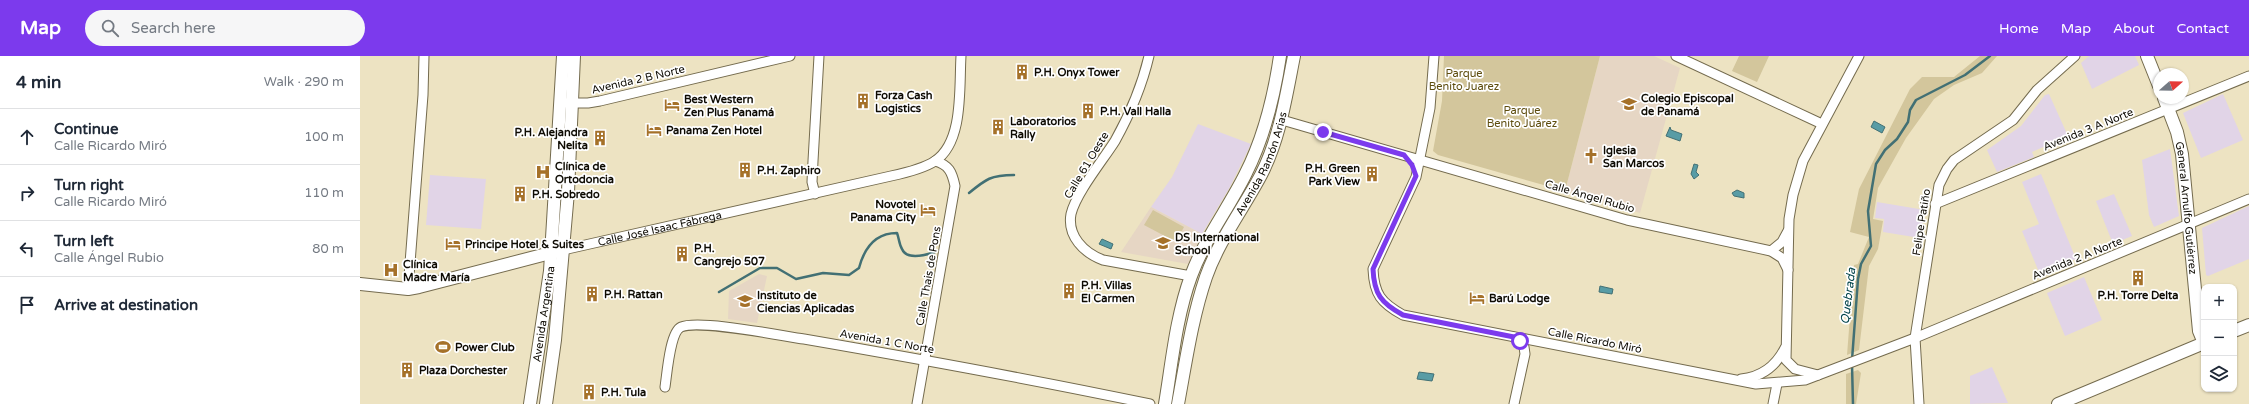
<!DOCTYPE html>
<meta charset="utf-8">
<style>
:root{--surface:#fff;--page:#f6f6f7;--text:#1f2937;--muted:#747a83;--line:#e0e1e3;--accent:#7c3aed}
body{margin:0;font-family:"Varela Round",sans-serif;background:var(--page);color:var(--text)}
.controls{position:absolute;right:12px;bottom:12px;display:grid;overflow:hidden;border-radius:8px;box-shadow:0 1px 3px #0004}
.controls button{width:36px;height:36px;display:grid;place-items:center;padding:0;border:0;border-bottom:1px solid var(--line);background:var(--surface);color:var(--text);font:20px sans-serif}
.compass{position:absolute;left:1793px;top:12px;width:36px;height:36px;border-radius:50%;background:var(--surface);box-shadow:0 1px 3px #0004;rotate:70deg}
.stop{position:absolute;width:12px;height:12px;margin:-9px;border:3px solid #7c3aed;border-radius:50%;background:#fff}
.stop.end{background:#7c3aed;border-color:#fff;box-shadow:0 1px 4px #0008}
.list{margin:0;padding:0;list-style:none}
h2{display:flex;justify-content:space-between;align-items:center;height:52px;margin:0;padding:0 16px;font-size:17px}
h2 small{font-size:13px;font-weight:400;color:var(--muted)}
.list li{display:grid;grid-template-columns:26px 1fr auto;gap:12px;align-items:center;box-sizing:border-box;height:56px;padding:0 16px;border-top:1px solid var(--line)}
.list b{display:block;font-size:15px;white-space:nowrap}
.list p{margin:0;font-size:13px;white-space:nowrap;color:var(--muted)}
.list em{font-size:13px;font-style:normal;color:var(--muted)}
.icon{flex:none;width:22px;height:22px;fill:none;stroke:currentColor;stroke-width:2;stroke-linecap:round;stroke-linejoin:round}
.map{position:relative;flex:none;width:1889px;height:348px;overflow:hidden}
header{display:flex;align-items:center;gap:24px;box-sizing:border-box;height:56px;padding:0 20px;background:var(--accent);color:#fff}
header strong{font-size:19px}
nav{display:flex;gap:22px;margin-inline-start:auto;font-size:14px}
.search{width:280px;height:36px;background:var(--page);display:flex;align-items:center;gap:10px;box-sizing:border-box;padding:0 14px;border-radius:22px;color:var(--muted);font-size:15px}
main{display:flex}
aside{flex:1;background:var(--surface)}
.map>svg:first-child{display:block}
</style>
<header>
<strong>Map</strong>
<div class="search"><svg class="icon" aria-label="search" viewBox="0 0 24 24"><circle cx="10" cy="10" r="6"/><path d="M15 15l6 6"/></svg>Search here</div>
<nav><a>Home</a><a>Map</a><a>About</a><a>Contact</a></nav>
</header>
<main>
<aside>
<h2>4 min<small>Walk · 290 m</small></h2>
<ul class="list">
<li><svg class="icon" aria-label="ahead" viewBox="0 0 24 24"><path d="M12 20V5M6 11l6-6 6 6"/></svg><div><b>Continue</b><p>Calle Ricardo Miró</p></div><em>100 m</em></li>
<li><svg class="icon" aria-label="right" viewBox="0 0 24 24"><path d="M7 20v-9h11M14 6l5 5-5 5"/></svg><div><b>Turn right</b><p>Calle Ricardo Miró</p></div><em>110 m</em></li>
<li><svg class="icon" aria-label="left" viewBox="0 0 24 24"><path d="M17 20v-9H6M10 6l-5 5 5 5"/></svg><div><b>Turn left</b><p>Calle Ángel Rubio</p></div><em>80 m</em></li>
<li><svg class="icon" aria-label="arrive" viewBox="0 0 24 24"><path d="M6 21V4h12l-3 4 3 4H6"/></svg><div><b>Arrive at destination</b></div></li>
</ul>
</aside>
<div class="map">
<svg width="1889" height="348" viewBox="0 0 1889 348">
<rect width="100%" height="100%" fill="#ede3c2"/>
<g fill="#e1d4e7">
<path d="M1729 0H1775L1779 9 1732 33 1721 7Z"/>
<path d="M1689 38 1708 80 1672 96 1674 101 1637 116 1627 94 1661 70 1685 39Z"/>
<path d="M1863 38 1883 84 1841 102 1823 57Z"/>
<path d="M838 68 891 88 870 131 842 178 791 151 812 121Z"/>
<path d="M1810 93 1819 160 1794 171 1789 159 1782 104Z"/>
<path d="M1681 118 1716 203 1693 212 1694 216 1681 221 1662 175 1679 168 1662 126Z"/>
<path d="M70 119 126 123 121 173 66 169Z"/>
<path d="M1754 138 1772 180 1753 188 1736 145Z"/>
<path d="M1517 146 1565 154 1560 182 1523 176 1524 163 1515 162Z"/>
<path d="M1889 150V203L1848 220 1846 219 1842 172Z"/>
<path d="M1724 221 1742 264 1705 280 1687 237Z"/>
<path d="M1632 311 1648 347 1610 348V320Z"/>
</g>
<g fill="#e6d6c4">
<path d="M1240 0H1294L1320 12 1280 157 1205 135Z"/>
<path d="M791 151 842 178 828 208 761 196Z"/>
<path d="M399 218 407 220 397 267 368 263 369 235Z"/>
</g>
<g fill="#d3c69c">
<path d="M1084 0H1240L1205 135 1078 99 1073 95 1082 45Z"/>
<path d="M1379 0H1409L1397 26 1372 15Z"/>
<path d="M1620 0H1637L1622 17 1594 29 1574 43 1546 82 1518 132 1513 163 1523 165 1518 193 1509 210 1499 294 1487 299 1494 209 1498 208 1509 181 1490 176 1499 133 1550 33 1562 21H1594Z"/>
<path d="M793 154 824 171 816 186 784 169Z"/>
<path d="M1498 314 1501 317 1496 348H1486V318Z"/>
</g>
<g fill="#589ca5" stroke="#427074">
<path d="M1514 65 1525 71 1522 77 1511 71Z"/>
<path d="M1310 71 1311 74 1322 78 1320 85 1306 80Z"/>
<path d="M1334 108 1338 109 1336 116 1339 119 1334 123 1331 118Z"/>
<path d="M1377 134 1384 137V142L1374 140 1372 137Z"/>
<path d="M742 183 753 188 751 193 739 188Z"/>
<path d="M1240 230 1253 233 1252 238 1239 236Z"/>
<path d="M1059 316 1074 318 1072 325 1057 323Z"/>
</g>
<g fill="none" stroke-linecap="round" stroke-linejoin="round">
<g stroke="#427074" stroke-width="2.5">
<path d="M609 137C626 123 631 119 654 119"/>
<path d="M359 236 400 212H417L436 223 463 217 489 219 499 212C504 193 515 177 537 177 539 182 539 188 542 193 547 205 566 199 575 196"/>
<path d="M1492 304 1498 223 1501 208 1511 190 1508 155 1516 108 1525 94 1537 83 1548 66 1550 54 1556 44 1605 19 1630 0"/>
<path d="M1492 309 1493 348"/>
</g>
<g stroke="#746b4e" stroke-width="11">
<g id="street">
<path d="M789 0C782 30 770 58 755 85 743 104 716 137 711 158 707 180 724 197 743 204L831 220"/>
<path d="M1074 0 1070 52 1056 121 1013 213C1014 238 1021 247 1043 259L1396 328 1445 324 1555 282 1889 143"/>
<path d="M1316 0 1462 68"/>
<path d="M207 47H228L240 45 430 0"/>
<path d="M922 64 1267 164 1411 195 1422 202 1428 214"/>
<path d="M455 138 452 126 453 105 459 0"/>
<path d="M1575 148 1889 20"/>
<path id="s1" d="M203 194 531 120C545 117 563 113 575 105 604 86 599 31 601 0"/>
<path d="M1411 195 1422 186 1428 175"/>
<path d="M48 233 63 39 64 0"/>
<path d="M1458 319 1435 313 1426 304 1429 163 1433 139 1443 105 1499 0"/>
<path d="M1381 323C1402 321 1416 310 1425 292"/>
<path d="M305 331C307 318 310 276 321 271 339 263 422 280 444 283 560 303 675 324 790 348"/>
<path d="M557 348 595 130C592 116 589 109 575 105"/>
<path d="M1154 348 1165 298 1164 291 1154 281"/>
<path d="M1413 348 1417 328"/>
<path d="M1559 348 1555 282 1579 129 1587 113 1594 104 1653 64 1677 34 1715 0"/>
</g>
</g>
<g stroke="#746b4e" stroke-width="14">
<g id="secondary">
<path d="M1787 0 1799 30"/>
<path id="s2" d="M1804 42 1817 76 1822 98 1839 275 1844 287"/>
<path d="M0 228 48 233 59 231 198 195"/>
<path d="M1874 275 1889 269"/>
<path id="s3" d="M170 348 190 215 203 0"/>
<path d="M186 348 195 284 208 136 214 0"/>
<path d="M805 348C812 306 816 261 831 220 844 184 868 153 885 119 904 82 914 41 920 0"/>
<path id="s4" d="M818 348C826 305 832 262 846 221 859 184 883 153 901 119 920 82 926 40 934 0"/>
<path d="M1698 348 1844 287"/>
</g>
</g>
<use href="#street" stroke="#fff" stroke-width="9"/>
<use href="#secondary" stroke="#fff" stroke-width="12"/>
</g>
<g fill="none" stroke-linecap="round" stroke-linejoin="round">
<path stroke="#7c3aed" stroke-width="5" d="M963 76 1044 99 1052 109 1056 120 1013 213C1014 238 1021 247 1043 259L1154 281 1160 285"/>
</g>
<defs>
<g id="building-bare" transform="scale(1.2)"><path d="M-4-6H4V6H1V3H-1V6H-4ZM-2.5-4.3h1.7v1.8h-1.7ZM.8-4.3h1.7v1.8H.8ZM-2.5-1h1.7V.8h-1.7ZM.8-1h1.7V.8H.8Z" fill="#a57129" stroke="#fff" stroke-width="2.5" paint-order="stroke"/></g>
<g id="school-bare" transform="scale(1.2)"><path d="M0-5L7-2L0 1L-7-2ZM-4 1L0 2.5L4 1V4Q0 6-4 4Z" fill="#a57129" stroke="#fff" stroke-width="2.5" paint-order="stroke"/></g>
<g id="hotel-bare" transform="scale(1.2)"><path d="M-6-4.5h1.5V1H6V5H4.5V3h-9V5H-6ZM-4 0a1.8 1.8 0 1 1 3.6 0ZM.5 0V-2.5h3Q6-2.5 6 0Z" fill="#a57129" stroke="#fff" stroke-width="2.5" paint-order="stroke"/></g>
<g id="church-bare" transform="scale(1.2)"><path d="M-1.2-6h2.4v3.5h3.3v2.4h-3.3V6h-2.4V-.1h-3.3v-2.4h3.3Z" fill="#a57129" stroke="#fff" stroke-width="2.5" paint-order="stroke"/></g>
<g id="hospital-bare" transform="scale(1.2)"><path d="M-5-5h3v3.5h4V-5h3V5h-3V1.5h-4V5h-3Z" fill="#a57129" stroke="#fff" stroke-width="2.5" paint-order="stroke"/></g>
<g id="stadium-bare" transform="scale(1.2)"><path d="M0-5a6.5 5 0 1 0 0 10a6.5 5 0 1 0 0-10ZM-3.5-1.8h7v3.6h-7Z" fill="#a57129" stroke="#fff" stroke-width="2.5" paint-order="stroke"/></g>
</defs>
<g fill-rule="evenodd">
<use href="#building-bare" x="662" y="16"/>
<use href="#building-bare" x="503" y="45"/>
<use href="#school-bare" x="1269" y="48"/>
<use href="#hotel-bare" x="312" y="49"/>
<use href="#building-bare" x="728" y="55"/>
<use href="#building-bare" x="638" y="71"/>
<use href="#hotel-bare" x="294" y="74"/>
<use href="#building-bare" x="240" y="82"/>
<use href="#church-bare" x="1231" y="100"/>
<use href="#building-bare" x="385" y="114"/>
<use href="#hospital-bare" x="183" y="116"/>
<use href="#building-bare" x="1012" y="118"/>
<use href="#building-bare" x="160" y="138"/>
<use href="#hotel-bare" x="568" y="154"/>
<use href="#school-bare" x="803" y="187"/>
<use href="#hotel-bare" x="93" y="188"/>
<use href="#building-bare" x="322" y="198"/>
<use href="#hospital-bare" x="31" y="214"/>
<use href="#building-bare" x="1778" y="222"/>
<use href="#building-bare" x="709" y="235"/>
<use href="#building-bare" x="232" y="238"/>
<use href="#hotel-bare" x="1117" y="242"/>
<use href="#school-bare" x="385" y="245"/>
<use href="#stadium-bare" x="83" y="291"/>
<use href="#building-bare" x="47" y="314"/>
<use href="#building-bare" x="229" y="336"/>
</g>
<g text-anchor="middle" stroke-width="3.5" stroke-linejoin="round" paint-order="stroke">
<g font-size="11" font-weight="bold" fill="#0e0b03" stroke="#fff" text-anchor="start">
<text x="674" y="20">P.H. Onyx Tower</text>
<text x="515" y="43">Forza Cash<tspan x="515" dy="13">Logistics</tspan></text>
<text x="1281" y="46">Colegio Episcopal<tspan x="1281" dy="13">de Panamá</tspan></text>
<text x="324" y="47">Best Western<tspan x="324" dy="13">Zen Plus Panamá</tspan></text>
<text x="740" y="59">P.H. Vall Halla</text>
<text x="650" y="69">Laboratorios<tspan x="650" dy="13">Rally</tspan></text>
<text x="306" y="78">Panama Zen Hotel</text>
<text x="228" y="80" text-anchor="end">P.H. Alejandra<tspan x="228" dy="13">Nelita</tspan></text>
<text x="1243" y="98">Iglesia<tspan x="1243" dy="13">San Marcos</tspan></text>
<text x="195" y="114">Clínica de<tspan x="195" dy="13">Ortodoncia</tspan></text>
<text x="1000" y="116" text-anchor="end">P.H. Green<tspan x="1000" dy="13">Park View</tspan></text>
<text x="397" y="118">P.H. Zaphiro</text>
<text x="172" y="142">P.H. Sobredo</text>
<text x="556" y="152" text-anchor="end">Novotel<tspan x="556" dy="13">Panama City</tspan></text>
<text x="815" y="185">DS International<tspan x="815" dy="13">School</tspan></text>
<text x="105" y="192">Principe Hotel &amp; Suites</text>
<text x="334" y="196">P.H.<tspan x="334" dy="13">Cangrejo 507</tspan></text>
<text x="43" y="212">Clínica<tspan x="43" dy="13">Madre María</tspan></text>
<text x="721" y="233">P.H. Villas<tspan x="721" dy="13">El Carmen</tspan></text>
<text x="244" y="242">P.H. Rattan</text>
<text x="397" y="243">Instituto de<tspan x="397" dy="13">Ciencias Aplicadas</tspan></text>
<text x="1778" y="243" text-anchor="middle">P.H. Torre Delta</text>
<text x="1129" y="246">Barú Lodge</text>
<text x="95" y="295">Power Club</text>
<text x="59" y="318">Plaza Dorchester</text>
<text x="241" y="340">P.H. Tula</text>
</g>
<g font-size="11" fill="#5d4c0d" stroke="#fff">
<text x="1104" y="21">Parque<tspan x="1104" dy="13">Benito Juarez</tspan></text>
<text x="1162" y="58">Parque<tspan x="1162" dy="13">Benito Juárez</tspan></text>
</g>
<g font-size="11" fill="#0e0b03" stroke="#fff">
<text transform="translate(278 23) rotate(-13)" y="4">Avenida 2 B Norte</text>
<text transform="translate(1728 73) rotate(-22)" y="4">Avenida 3 A Norte</text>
<text dy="4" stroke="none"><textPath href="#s4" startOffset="257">Avenida Ramón Arias</textPath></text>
<text transform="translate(726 109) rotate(-59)" y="4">Calle 61 Oeste</text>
<text transform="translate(1230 140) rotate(16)" y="4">Calle Ángel Rubio</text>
<text dy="4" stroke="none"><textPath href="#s2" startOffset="113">General Arnulfo Gutiérrez</textPath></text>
<text transform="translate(1561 166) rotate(-81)" y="4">Felipe Patiño</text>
<text dy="4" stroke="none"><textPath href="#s1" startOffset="99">Calle José Isaac Fábrega</textPath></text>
<text transform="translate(1717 202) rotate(-22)" y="4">Avenida 2 A Norte</text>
<text transform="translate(568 220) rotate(-80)" y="4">Calle Thais de Pons</text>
<text dy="4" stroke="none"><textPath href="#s3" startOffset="91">Avenida Argentina</textPath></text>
<text transform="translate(1235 284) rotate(11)" y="4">Calle Ricardo Miró</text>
<text transform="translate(527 285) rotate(10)" y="4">Avenida 1 C Norte</text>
</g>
<g font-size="12" font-style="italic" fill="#00434a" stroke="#fff">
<text transform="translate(1488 240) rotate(-83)" y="4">Quebrada</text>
</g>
</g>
</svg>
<div class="controls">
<button>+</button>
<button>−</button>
<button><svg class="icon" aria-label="layers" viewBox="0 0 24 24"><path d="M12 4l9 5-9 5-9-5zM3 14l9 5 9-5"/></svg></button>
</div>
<svg class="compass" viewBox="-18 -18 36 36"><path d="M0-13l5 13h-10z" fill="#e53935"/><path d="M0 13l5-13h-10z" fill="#747a83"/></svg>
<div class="stop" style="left:1160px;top:285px"></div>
<div class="stop end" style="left:963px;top:76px"></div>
</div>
</main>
